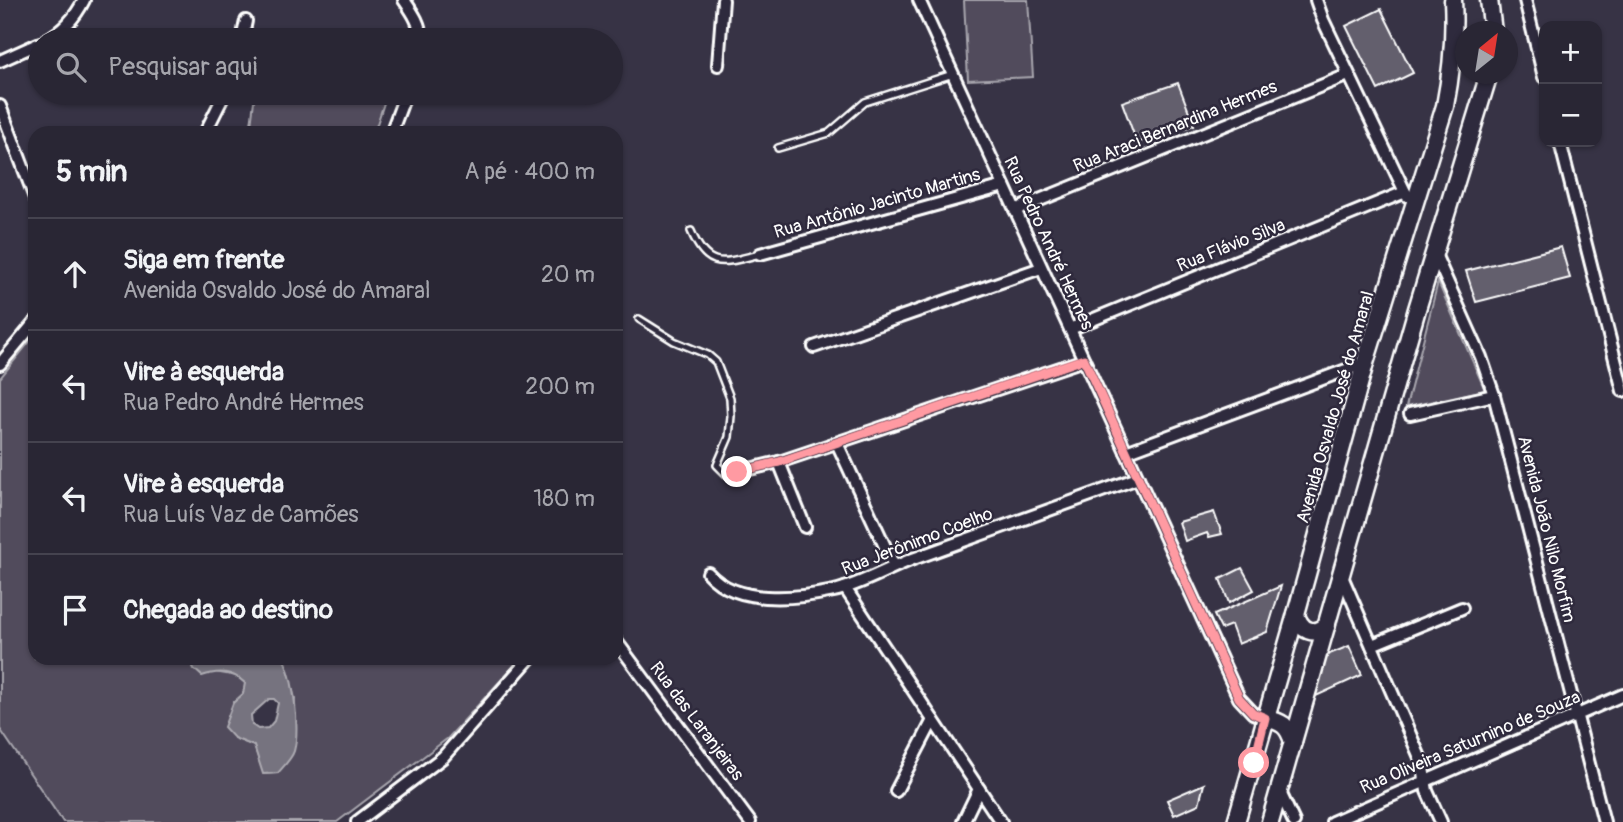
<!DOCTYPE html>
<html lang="pt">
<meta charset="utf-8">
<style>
:root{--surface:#292634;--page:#312e3c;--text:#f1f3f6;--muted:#a5a5ac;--line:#45434f}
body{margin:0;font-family:Pangolin,sans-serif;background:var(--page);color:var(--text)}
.controls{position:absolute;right:21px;top:21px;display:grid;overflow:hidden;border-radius:14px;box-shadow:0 2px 5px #0004}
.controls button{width:63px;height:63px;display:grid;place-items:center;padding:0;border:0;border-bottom:2px solid var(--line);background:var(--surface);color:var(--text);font:35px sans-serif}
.compass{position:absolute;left:1455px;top:21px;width:63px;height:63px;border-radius:50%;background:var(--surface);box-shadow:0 2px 5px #0004;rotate:30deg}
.stop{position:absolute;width:21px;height:21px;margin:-16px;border:5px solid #ff9aa2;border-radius:50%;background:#fff}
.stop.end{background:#ff9aa2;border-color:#fff;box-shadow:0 2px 7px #0008}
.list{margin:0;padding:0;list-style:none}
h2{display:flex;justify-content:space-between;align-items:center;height:91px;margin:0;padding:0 28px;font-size:30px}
h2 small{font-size:23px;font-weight:400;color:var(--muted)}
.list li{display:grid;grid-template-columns:46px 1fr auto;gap:21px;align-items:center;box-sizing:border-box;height:112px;padding:0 28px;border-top:2px solid var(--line)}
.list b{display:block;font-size:26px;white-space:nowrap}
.list p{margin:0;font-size:23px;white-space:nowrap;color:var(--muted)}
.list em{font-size:23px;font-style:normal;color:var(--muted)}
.icon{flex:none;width:38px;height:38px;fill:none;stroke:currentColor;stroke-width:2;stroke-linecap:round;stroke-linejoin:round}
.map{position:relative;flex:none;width:1623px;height:822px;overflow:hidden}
.search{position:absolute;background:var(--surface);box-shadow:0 2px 5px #0004;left:28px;top:28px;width:595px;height:77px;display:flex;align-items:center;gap:18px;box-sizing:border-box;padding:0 24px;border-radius:38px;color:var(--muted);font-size:26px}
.panel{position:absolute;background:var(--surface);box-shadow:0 2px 5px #0004;left:28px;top:126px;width:595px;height:539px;border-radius:21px}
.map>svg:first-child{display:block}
</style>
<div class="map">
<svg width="1623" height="822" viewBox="0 0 1623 822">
<rect width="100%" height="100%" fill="#373345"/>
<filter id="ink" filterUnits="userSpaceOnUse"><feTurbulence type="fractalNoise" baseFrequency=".0143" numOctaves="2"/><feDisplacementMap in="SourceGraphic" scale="14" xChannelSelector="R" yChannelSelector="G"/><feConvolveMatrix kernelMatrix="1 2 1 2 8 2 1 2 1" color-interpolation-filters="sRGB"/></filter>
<g filter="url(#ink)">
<g fill="#514c5c" stroke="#a8a6ae" stroke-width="2">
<path d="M964 0H1028L1033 77 968 80Z"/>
<path d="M255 93H378L386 97 374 133H250Z"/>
<path d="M1438 282 1485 390 1406 407Z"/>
<path d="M35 335V658H198L193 668 237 676 246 684 243 694 233 703 234 738 254 746 264 774 278 773 294 710 295 698 283 658H521L448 738 337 822H63L0 729V378Z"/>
</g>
<path fill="#76737f" stroke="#adabb2" stroke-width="2" fill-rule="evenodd" d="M198 658H283C294 677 300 729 294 751 292 758 283 767 278 773L263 774 254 746 234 738 224 727 233 703 243 694 245 683C232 671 219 670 202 676L193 668ZM269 699H274L278 703 274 721 268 728 258 729 252 725 251 715Z"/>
<g fill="#635f6d" stroke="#fff" stroke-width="2">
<path d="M1381 9 1413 73 1378 90 1346 26Z"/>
<path d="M1178 83 1194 125 1137 143 1122 102Z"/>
<path d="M1561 247 1570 278 1476 302 1466 271Z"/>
<path d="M1214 512 1222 534 1209 537 1207 533 1185 541 1179 522Z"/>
<path d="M1242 568 1254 590 1229 603 1220 579Z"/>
<path d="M1281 586 1267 632 1238 644 1231 625 1221 629 1214 615Z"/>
<path d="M1349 646 1362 675 1314 697 1312 692 1322 657Z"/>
<path d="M1204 784 1199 804 1174 815 1167 800Z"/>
</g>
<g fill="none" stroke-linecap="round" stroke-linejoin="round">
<g stroke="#fff" stroke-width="10">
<g id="service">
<path d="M778 148 829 133 865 102 953 74"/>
<path d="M691 231C708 271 723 263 760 254"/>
<path d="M639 319 674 341 708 355 716 362 730 398 731 416 729 437 717 465 726 474 736 472"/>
</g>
</g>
<g stroke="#fff" stroke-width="16">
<g id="minor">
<path d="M404 0C413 13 421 24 421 40"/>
<path d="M919 0 1239 698 1253 713 1265 718"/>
<path d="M1316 0 1323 20 1407 196"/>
<path d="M1525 0 1544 77"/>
<path d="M46 40C63 31 75 18 84 0"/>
<path d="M242 40 246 21"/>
<path d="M0 61 40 43"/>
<path d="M718 65 723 0"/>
<path d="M0 106 35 198"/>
<path d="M205 133 225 93"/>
<path d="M391 133 406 93"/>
<path d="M1560 142 1623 391"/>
<path d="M1015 210 1348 75"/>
<path d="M1434 252 1481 357 1494 395 1604 822"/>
<path d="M760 254 1004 186"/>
<path d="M1070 329 1405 192"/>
<path d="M814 347 1041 268"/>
<path d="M0 364 35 322"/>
<path d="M1410 414 1494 395"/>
<path d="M837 443 894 566"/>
<path d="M1126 452 1365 363"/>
<path d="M779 462 805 527"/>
<path d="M737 472 779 462 1084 360"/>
<path d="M708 573C736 605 795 599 834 591 860 585 887 569 913 559 988 532 1063 505 1138 478"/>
<path d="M1341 574 1422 762 1427 791 1441 822"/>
<path d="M845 588 1001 822"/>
<path d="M616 641 750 822"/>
<path d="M1372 645 1462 608"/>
<path d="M1279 790 1294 822"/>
<path d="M896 791 933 720"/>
<path d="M357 822 443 757 530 658"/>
<path d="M963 822 979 789"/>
<path d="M1332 822 1623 695"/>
</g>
</g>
<g stroke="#fff" stroke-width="21">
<g id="secondary">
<path d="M1489 0 1493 32"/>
<path d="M1296 614C1300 631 1315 637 1327 625"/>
<path d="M1265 718C1282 722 1288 725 1293 742"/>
<path d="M1236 822 1296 614 1365 363 1445 106C1452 70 1455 37 1453 0"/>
<path d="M1270 822 1417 309 1489 74"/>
</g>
</g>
<use href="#service" stroke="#2f2a3d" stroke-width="5"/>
<use href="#minor" stroke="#2f2a3d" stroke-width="10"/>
<use href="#secondary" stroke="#2f2a3d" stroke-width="16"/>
</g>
</g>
<g fill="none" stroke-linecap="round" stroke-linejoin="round" filter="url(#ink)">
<path stroke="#ff9aa2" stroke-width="9" d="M737 472 779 462 1084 359 1239 698 1253 713 1265 718 1254 763"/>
</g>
<g text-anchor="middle" stroke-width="5" stroke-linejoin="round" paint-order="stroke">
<g font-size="18" fill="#fff" stroke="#2f2a3d">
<text transform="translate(1175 126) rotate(-22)" y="6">Rua Araci Bernardina Hermes</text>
<text transform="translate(877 203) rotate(-16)" y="6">Rua Antônio Jacinto Martins</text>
<text transform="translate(1049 243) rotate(65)" y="6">Rua Pedro André Hermes</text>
<text transform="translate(1231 245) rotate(-22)" y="6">Rua Flávio Silva</text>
<text transform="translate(1335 407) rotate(-74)" y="6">Avenida Osvaldo José do Amaral</text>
<text transform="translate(1547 529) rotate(76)" y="6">Avenida João Nilo Morfim</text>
<text transform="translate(917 541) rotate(-21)" y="6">Rua Jerônimo Coelho</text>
<text transform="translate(697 721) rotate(53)" y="6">Rua das Laranjeiras</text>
<text transform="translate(1470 742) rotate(-23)" y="6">Rua Oliveira Saturnino de Souza</text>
</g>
</g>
</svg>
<div class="controls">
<button>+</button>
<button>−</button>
</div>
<svg class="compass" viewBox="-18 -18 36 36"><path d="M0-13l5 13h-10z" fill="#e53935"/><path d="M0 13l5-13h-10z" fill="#a5a5ac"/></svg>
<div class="stop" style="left:1254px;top:763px"></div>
<div class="stop end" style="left:737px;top:472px"></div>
<div class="search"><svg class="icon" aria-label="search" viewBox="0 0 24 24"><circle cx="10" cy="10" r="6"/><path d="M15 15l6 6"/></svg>Pesquisar aqui</div>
<section class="panel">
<h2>5 min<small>A pé · 400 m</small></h2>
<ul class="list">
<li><svg class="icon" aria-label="ahead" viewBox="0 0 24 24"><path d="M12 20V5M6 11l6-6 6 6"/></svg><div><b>Siga em frente</b><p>Avenida Osvaldo José do Amaral</p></div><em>20 m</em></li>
<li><svg class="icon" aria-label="left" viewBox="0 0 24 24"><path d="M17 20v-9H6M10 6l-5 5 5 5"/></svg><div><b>Vire à esquerda</b><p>Rua Pedro André Hermes</p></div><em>200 m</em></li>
<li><svg class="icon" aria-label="left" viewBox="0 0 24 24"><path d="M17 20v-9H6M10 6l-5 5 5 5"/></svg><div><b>Vire à esquerda</b><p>Rua Luís Vaz de Camões</p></div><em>180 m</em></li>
<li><svg class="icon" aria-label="arrive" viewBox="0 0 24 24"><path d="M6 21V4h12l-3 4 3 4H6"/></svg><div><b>Chegada ao destino</b></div></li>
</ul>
</section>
</div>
